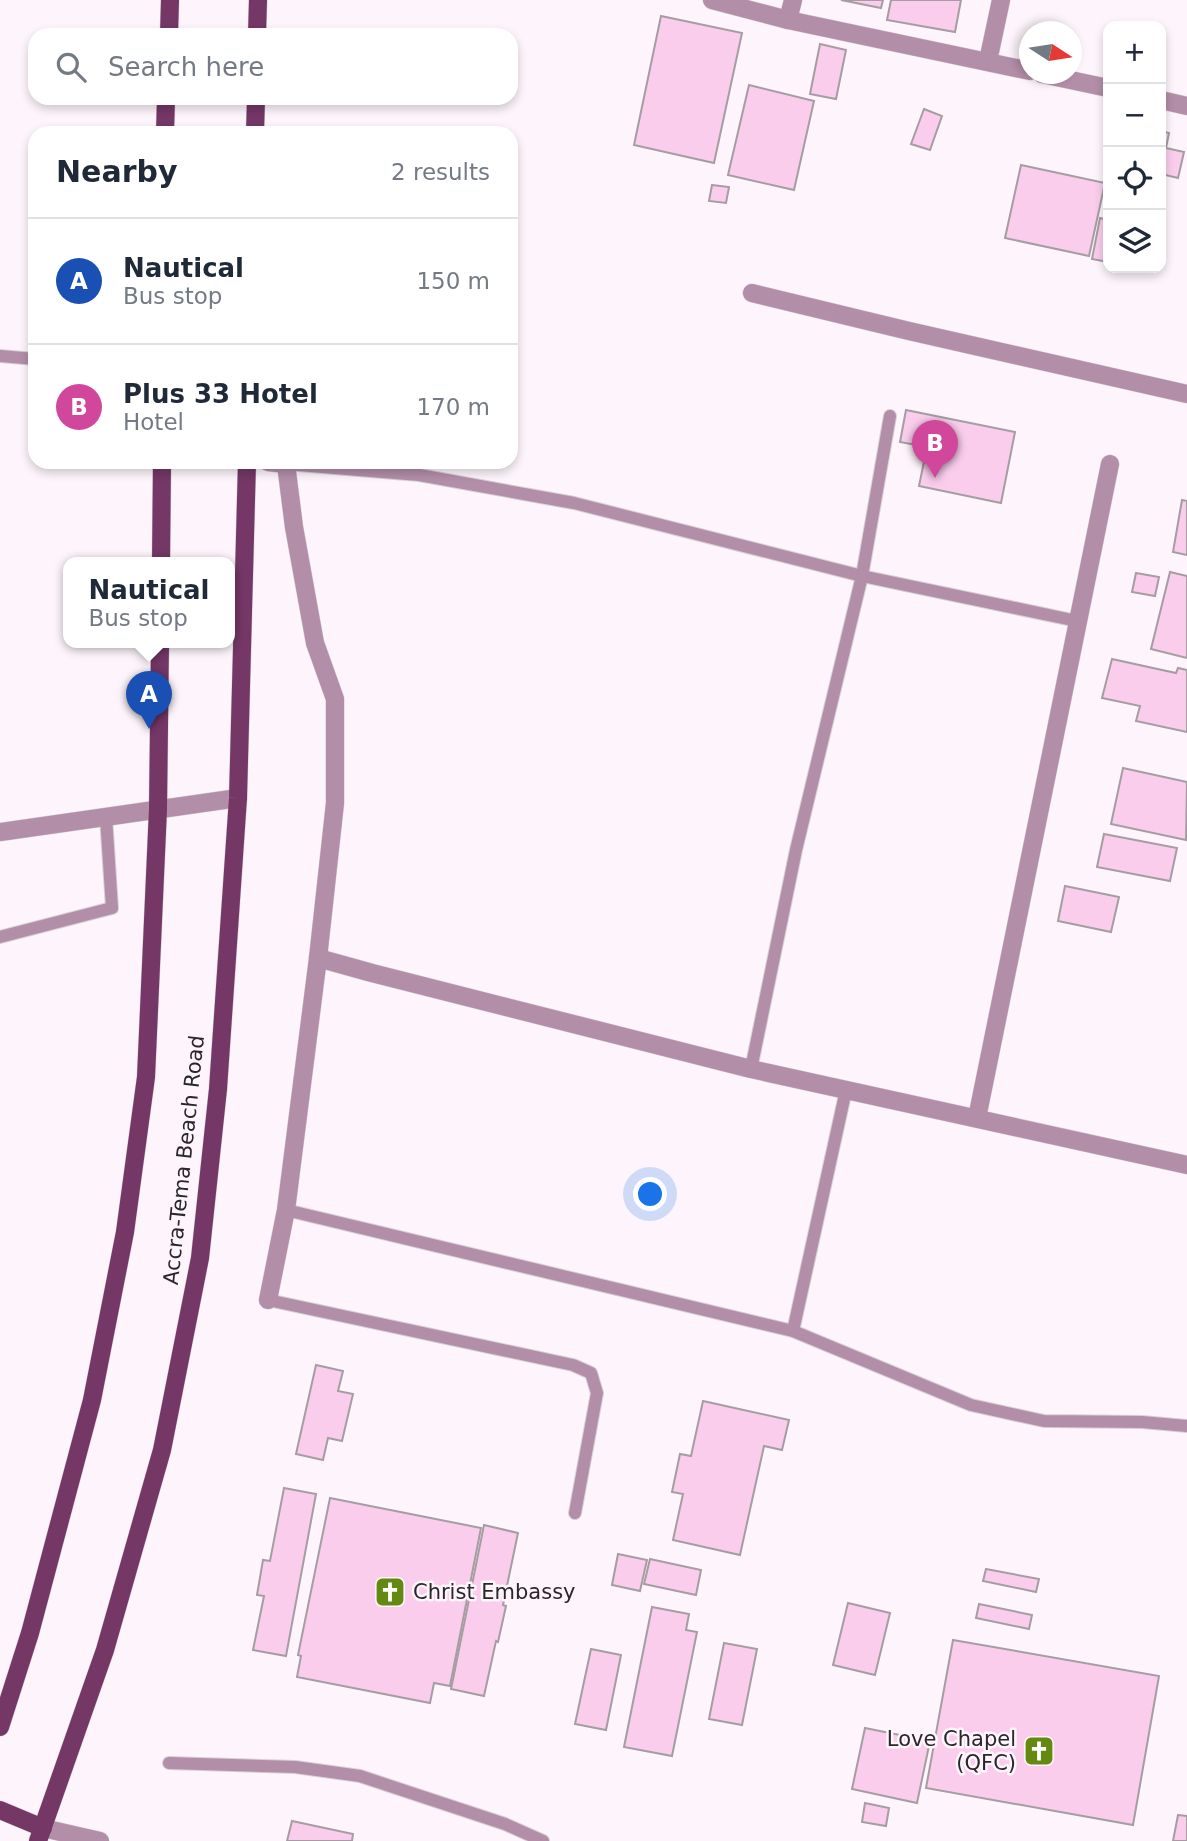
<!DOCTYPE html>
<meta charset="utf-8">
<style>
:root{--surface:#fff;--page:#f2f2f3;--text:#1f2937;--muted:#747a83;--line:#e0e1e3;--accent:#0b8043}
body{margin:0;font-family:"DejaVu Sans",sans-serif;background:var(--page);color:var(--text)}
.controls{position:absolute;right:21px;top:21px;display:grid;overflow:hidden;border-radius:14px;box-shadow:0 4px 10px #0003}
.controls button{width:63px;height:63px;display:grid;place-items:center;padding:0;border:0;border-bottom:2px solid var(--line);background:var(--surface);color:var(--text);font:35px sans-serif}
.compass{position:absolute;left:1019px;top:21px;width:63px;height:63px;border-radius:50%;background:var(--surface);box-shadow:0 4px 10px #0003;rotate:102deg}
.you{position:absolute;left:651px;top:1195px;width:24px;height:24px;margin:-18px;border:5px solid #fff;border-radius:50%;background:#1a73e8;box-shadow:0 0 0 10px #1a73e833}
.badge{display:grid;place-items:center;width:46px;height:46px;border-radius:50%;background:var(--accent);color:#fff;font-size:23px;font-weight:700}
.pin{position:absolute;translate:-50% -58px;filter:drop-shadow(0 2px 4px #0008)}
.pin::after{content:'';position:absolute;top:37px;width:24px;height:21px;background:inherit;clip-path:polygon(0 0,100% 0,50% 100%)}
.popup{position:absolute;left:63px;top:557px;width:172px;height:91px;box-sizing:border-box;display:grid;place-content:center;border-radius:14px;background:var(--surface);filter:drop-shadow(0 2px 5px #0005);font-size:23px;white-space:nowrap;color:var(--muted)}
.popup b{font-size:26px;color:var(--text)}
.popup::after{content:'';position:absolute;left:50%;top:100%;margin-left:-14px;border:14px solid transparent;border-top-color:var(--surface)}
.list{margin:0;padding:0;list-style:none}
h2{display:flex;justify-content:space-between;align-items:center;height:91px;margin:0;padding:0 28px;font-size:30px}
h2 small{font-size:23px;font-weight:400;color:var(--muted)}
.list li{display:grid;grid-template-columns:46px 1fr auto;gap:21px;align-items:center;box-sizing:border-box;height:126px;padding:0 28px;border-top:2px solid var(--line)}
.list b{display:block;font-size:26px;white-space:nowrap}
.list p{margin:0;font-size:23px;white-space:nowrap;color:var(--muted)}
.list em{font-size:23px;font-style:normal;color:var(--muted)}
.icon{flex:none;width:38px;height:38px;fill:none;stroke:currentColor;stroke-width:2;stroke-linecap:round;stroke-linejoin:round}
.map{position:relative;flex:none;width:1187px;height:1841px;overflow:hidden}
.search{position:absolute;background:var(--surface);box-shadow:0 4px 10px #0003;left:28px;top:28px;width:490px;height:77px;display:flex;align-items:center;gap:18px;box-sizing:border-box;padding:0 24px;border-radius:21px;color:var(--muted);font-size:26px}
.panel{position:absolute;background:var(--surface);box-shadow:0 4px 10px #0003;left:28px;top:126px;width:490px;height:343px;border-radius:21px}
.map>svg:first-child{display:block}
</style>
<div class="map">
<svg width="1187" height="1841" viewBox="0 0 1187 1841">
<rect width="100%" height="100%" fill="#fdf5fb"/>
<g fill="#facded" stroke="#a59da2" stroke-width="2">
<path d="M841 0H883L881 8Z"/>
<path d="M891 0H961L955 32 887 20Z"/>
<path d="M661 16 742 33 714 163 634 145Z"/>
<path d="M820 44 846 50 836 99 810 94Z"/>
<path d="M749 85 814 101 794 190 728 175Z"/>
<path d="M924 109 942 116 930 150 911 144Z"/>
<path d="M1161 131 1169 133 1166 148 1184 152 1178 178 1161 174Z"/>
<path d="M1021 165 1105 183 1089 256 1005 238Z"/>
<path d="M712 185 729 187 726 203 709 201Z"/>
<path d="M1100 218 1108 220V262L1092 259Z"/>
<path d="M906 410 1015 432 1001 503 919 486 927 447 900 442Z"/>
<path d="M1182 500 1187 501V555L1173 552Z"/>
<path d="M1170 572 1187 576V658L1151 649Z"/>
<path d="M1136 573 1159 577 1155 596 1132 592Z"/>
<path d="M1112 659 1176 673 1178 668 1187 670V732L1136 721 1140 706 1102 698Z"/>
<path d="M1123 768 1187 782 1186 840 1111 824Z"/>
<path d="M1104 834 1177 848 1170 881 1097 867Z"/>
<path d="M1065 886 1119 897 1111 932 1058 921Z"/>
<path d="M316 1365 343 1371 338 1391 353 1394 342 1441 328 1438 323 1460 296 1454Z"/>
<path d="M703 1401 789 1420 782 1450 764 1446 740 1555 673 1540 683 1494 672 1492 680 1454 691 1456Z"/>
<path d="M284 1488 316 1494 286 1656 253 1650 264 1596 257 1595 263 1560 270 1561Z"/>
<path d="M330 1498 481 1528 450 1686 434 1683 430 1703 297 1677 301 1656 298 1655Z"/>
<path d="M484 1525 518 1533 503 1605 506 1606 498 1642 496 1641 484 1696 451 1689Z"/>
<path d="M618 1554 647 1560 640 1591 612 1585Z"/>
<path d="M650 1559 701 1570 696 1595 644 1584Z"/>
<path d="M986 1569 1039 1579 1036 1592 983 1581Z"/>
<path d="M848 1603 890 1613 875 1675 833 1665Z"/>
<path d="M979 1604 1032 1615 1029 1629 976 1618Z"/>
<path d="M652 1607 689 1614 686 1630 697 1632 672 1756 624 1747Z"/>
<path d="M953 1640 1159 1676 1133 1825 926 1788Z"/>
<path d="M724 1643 757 1649 742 1725 709 1719Z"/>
<path d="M591 1649 621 1655 606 1730 575 1724Z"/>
<path d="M865 1728 930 1741 917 1803 852 1789Z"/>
<path d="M865 1803 889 1808 886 1826 862 1822Z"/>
<path d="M1178 1815 1187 1816V1841H1173Z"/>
<path d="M292 1821 353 1834 352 1841H287Z"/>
</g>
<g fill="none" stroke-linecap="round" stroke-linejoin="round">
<g stroke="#d7d0d5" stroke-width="14">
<g id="service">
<path d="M0 356 35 359"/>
<path d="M286 464 419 475 574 503 862 576 1077 621"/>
<path d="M0 937 112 908 106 817"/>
<path d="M751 1069 796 850 862 576 890 416"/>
<path d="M286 1210 793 1331 971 1405 1044 1421 1142 1422 1187 1426"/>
<path d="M268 1300 573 1365 591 1373 597 1393 575 1513"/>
<path d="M793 1331 846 1090"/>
<path d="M169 1763 295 1767 360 1776 505 1824 543 1841"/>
</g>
</g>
<g stroke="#d7d0d5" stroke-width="19">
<g id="minor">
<path d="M712 0 788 20 1030 71"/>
<path d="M788 20 793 0"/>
<path d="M988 61 1001 0"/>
<path d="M1042 74 1108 88"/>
<path d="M1161 100 1187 106"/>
<path d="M752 293 909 331 1187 394"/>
<path d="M268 462 286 464 294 527 315 643 335 699V803L318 958 286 1210 268 1300"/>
<path d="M318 958 372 973 751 1069 1187 1165"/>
<path d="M977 1118 1110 464"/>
<path d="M43 1828 100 1841"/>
</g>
</g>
<g stroke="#d7d0d5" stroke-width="19">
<path id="tertiary" d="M0 832 238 798"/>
</g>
<g stroke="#d7d0d5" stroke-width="19">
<g id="primary">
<path d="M169 35 170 0"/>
<path d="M257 35 258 0"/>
<path d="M165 133 166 98"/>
<path d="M255 133 256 98"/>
<path d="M161 563 162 462"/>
<path d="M0 1727 30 1633 92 1400 125 1232 146 1077 158 809 160 643"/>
<path d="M0 1810 43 1828"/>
<path d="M38 1841 105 1650 162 1450 200 1258 218 1089 238 798 247 462"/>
</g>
</g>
<use href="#service" stroke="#b38ea8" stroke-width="12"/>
<use href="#minor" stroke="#b38ea8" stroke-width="18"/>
<use href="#tertiary" stroke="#b38ea8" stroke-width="18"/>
<use href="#primary" stroke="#743766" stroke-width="18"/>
</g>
<defs>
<g id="church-square" transform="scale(1.575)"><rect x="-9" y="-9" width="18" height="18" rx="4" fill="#648910" stroke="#fdf5fb"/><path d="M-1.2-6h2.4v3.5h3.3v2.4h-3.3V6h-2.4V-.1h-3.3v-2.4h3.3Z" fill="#fff"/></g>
</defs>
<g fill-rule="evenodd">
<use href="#church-square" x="390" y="1592"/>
<use href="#church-square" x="1039" y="1751"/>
</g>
<g text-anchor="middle" stroke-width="5" stroke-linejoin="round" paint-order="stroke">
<g font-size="21" fill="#2a2729" stroke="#fdf5fb">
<text transform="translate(184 1160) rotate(-84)" y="7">Accra-Tema Beach Road</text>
</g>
<g font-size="21" fill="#2a2729" stroke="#fdf5fb" text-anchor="start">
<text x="413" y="1599">Christ Embassy</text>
<text x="1016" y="1746" text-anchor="end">Love Chapel<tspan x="1016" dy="24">(QFC)</tspan></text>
</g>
</g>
</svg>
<div class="controls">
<button>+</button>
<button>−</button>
<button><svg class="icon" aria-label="locate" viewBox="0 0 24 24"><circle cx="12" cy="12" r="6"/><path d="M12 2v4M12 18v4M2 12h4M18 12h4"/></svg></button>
<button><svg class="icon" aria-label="layers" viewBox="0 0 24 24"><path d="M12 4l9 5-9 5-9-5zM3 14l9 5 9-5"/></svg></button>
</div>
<svg class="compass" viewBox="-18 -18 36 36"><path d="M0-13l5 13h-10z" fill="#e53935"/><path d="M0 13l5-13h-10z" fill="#747a83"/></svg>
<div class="you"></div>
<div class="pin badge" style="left:149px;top:729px;background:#1a4fb4">A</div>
<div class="popup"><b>Nautical</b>Bus stop</div>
<div class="pin badge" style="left:935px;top:478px;background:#d1479c">B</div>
<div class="search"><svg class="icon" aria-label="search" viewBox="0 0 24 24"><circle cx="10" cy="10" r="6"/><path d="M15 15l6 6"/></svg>Search here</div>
<section class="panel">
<h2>Nearby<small>2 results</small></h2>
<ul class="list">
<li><span class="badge" style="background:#1a4fb4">A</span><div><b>Nautical</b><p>Bus stop</p></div><em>150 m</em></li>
<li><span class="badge" style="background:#d1479c">B</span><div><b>Plus 33 Hotel</b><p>Hotel</p></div><em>170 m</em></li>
</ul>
</section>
</div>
